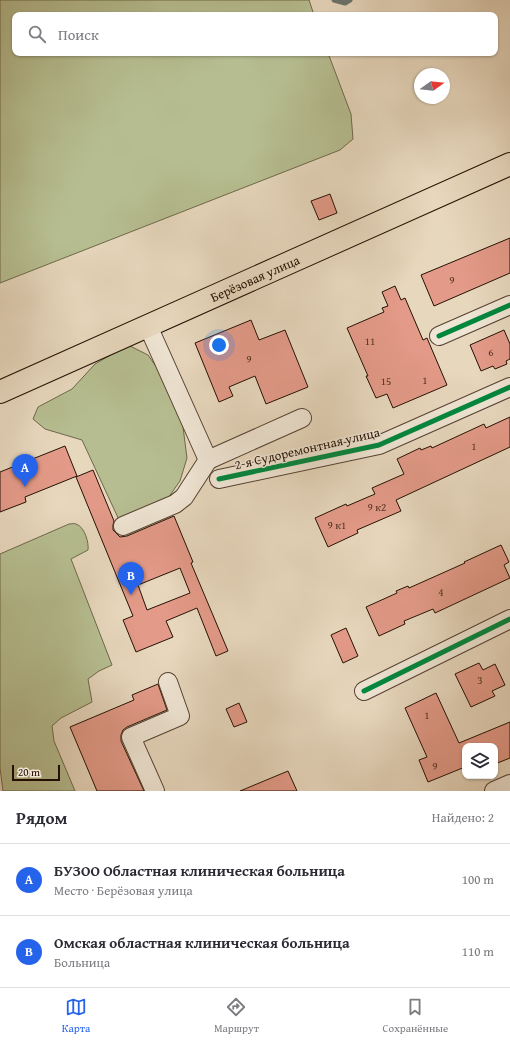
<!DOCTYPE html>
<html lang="ru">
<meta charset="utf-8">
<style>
:root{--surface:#fff;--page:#f2f2f3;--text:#2b2b33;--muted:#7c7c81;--line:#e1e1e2;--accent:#2563eb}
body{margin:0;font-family:"Gentium Book Plus",serif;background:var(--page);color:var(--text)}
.controls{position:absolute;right:12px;bottom:12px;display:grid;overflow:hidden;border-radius:8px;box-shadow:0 1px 3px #0004}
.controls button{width:36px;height:36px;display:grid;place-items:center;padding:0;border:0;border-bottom:1px solid var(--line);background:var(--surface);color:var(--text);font:20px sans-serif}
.compass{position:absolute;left:414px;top:68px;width:36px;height:36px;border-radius:50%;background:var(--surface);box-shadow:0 1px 3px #0004;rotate:75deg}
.scale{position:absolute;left:12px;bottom:10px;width:48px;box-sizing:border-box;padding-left:4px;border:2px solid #251103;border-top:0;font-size:11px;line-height:14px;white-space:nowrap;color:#251103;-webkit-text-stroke:3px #efe5d4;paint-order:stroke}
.you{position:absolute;left:219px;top:345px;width:14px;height:14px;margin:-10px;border:3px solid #fff;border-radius:50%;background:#1a73e8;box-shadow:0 0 0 6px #1a73e833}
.badge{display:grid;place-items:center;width:26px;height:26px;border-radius:50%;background:var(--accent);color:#fff;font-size:13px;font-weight:700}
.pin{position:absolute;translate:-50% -33px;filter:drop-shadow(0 1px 2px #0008)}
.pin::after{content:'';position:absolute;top:21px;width:14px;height:12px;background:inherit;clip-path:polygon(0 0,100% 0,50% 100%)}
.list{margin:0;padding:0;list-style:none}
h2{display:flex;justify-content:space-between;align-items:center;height:52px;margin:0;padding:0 16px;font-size:17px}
h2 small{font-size:13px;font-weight:400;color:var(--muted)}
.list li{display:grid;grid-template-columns:26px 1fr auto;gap:12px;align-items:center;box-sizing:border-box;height:72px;padding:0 16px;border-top:1px solid var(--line)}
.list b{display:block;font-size:15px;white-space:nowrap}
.list p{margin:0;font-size:13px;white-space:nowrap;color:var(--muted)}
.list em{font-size:13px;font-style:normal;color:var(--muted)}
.icon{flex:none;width:22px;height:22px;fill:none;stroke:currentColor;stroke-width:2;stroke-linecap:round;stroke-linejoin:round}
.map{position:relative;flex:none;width:510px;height:791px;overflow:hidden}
.search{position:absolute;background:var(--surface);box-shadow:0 1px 3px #0004;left:12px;right:12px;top:12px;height:44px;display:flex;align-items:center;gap:10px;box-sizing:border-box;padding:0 14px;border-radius:8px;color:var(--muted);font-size:15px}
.sheet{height:196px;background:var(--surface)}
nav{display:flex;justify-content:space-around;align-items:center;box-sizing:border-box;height:56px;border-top:1px solid var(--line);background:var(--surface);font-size:11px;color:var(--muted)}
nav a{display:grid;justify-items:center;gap:2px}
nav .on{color:var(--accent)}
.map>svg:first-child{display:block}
</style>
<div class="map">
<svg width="510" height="791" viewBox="0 0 510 791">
<rect width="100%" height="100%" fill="#e7d7bd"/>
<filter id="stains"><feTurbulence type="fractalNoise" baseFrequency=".005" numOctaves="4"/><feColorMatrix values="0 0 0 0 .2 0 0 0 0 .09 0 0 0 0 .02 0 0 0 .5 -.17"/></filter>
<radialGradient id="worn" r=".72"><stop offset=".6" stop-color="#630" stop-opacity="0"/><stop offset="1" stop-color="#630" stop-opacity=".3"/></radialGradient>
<g fill="#b6be91" stroke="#6e684a">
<path d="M0 0H309L314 15H15V53H328L351 114 353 139 340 150 0 283Z"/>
<path d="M128 345 148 355 164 378 175 401 183 427 187 458 180 481 168 498 120 522 82 440 45 429 33 419 38 407 72 389 95 364Z"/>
<path d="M69 524C72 524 74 523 76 524 85 527 89 543 88 550L71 559 112 665 99 671 88 679 92 702 61 718 52 726 54 741 75 791H3L0 768V554Z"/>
</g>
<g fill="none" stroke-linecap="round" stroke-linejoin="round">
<path stroke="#69756e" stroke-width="5" d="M334 0 345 3 350 0"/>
</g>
<g fill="#e39a88" stroke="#251103" fill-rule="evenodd">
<path d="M330 194 337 213 319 220 311 201Z"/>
<path d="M510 238V273L434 306 421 275Z"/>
<path d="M395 286 401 300 405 298 423 340 427 338 447 385 393 408 387 394 376 398 366 376H368L347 328 384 312 382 308 388 306 382 292Z"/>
<path d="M251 320 259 340 285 330 308 387 266 404 255 376 229 387 233 396 219 402 195 343Z"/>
<path d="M504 330 510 344V359L506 361 507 364 495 369 493 366 481 371 470 345Z"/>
<path d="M510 417V447L396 500 401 511 357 530 358 533 328 547 315 518 346 504 347 506 375 494 372 488 404 474 397 459 420 448 421 450 431 446 432 448 484 424 486 428Z"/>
<path d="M65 446 77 476 25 497 26 502 0 512V472Z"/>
<path d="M93 470 114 521 113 525V530L120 537 127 536 174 516 193 562 191 563 228 651 216 656 197 608 166 621 173 637 136 652 123 620 133 616 76 477ZM180 568 190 593 147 610 138 585Z"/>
<path d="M501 545 509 562 504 565 510 578 435 613 433 609 404 621 405 624 379 636 366 607 397 593 396 591 408 586 409 588 465 563 464 562Z"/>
<path d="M346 628 358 656 343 663 331 635Z"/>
<path d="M479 663 483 670 495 664 505 685 492 691 495 696 471 707 455 674Z"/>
<path d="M158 684 167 710 127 727 123 730 121 735V741L144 791H97L70 727 134 700 132 695Z"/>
<path d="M436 693 459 743 510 722V758L495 764V746H465V767L428 782 419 760 427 757 405 708Z"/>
<path d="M239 703 247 722 234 727 226 709Z"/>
<path d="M288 771 297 791H240Z"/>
</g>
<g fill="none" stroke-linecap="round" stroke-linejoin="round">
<g stroke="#564232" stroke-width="20">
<g id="minor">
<path d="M148 326 208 460 302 418"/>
<path d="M439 336 510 305"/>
<path d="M219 479 379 445 510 387"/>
<path d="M123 526 175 504 184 497 208 460"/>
<path d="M364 691 510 619"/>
<path d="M155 791 131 737 180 716 168 682"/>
<path d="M494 791 510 784"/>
</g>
</g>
<g stroke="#251103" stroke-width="24">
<g id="major">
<path id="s1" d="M0 392 510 164"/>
</g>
</g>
<use href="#minor" stroke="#efe5d4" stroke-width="18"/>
<use href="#major" stroke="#e7d7bd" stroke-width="22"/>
<g stroke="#efe5d4" stroke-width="8">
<g id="cycleway">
<path d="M439 336 510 305"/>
<path d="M219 479 379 445 510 387"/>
<path d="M364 691 510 619"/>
</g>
</g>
<use href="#cycleway" stroke="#00873e" stroke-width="5"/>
</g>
<g text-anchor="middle" stroke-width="3" stroke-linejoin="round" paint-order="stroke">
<g font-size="11" fill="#543324">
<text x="452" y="284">9</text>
<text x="370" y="345">11</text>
<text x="491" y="356">6</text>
<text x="249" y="363">9</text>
<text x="425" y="384">1</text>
<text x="386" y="385">15</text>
<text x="474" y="450">1</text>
<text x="377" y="511">9 к2</text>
<text x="337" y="529">9 к1</text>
<text x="441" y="596">4</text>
<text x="480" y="684">3</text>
<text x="427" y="719">1</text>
<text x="435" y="770">9</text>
</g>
<g font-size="13" fill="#251103" stroke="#efe5d4">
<text dy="5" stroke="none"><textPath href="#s1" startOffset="279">Берёзовая улица</textPath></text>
<text transform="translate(307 448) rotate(-13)" y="5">2-я Судоремонтная улица</text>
</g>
</g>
<rect width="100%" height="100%" filter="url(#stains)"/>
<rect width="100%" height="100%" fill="url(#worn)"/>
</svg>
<div class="controls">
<button><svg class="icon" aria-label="layers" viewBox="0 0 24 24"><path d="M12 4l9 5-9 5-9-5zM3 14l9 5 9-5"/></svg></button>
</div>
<svg class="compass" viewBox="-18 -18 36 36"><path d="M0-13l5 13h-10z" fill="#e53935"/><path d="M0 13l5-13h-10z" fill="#7c7c81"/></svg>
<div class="scale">20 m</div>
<div class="you"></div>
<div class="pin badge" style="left:25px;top:487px">A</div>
<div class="pin badge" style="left:131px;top:595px">B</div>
<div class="search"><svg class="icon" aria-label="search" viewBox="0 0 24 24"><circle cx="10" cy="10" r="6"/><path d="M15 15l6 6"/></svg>Поиск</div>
</div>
<section class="sheet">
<h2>Рядом<small>Найдено: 2</small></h2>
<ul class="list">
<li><span class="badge">A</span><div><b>БУЗОО Областная клиническая больница</b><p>Место · Берёзовая улица</p></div><em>100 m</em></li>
<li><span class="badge">B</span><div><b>Омская областная клиническая больница</b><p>Больница</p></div><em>110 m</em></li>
</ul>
</section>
<nav>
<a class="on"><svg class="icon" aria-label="map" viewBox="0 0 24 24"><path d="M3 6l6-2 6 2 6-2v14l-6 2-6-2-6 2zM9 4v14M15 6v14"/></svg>Карта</a>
<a><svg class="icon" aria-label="directions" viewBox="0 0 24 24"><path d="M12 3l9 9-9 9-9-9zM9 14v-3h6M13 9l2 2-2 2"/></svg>Маршрут</a>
<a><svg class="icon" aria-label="saved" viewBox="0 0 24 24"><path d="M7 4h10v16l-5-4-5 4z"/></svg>Сохранённые</a>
</nav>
